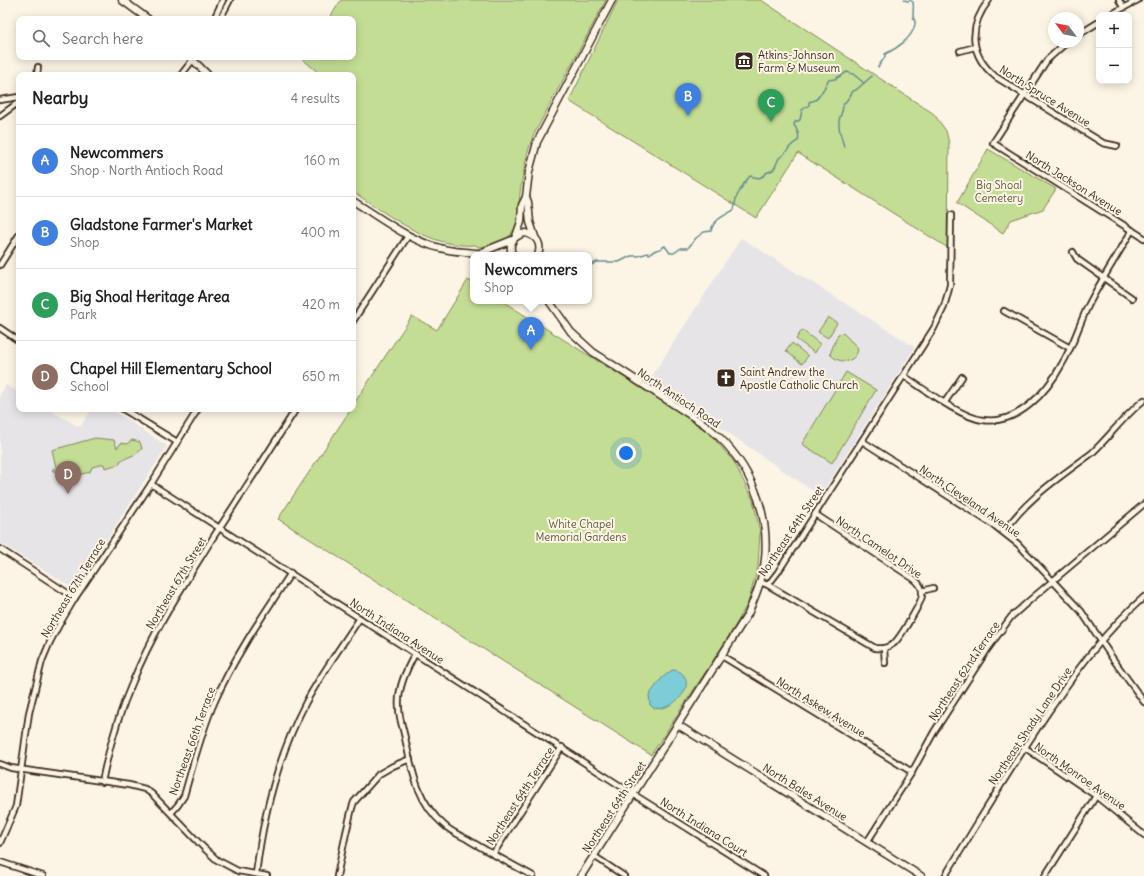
<!DOCTYPE html>
<meta charset="utf-8">
<style>
:root{--surface:#fff;--page:#f2f2f2;--text:#202124;--muted:#757577;--line:#e0e0e0;--accent:#3b2a1e}
body{margin:0;font-family:Delius,sans-serif;background:var(--page);color:var(--text)}
.controls{position:absolute;right:12px;top:12px;display:grid;overflow:hidden;border-radius:8px;box-shadow:0 2px 10px #0003}
.controls button{width:36px;height:36px;display:grid;place-items:center;padding:0;border:0;border-bottom:1px solid var(--line);background:var(--surface);color:var(--text);font:20px sans-serif}
.compass{position:absolute;left:1048px;top:12px;width:36px;height:36px;border-radius:50%;background:var(--surface);box-shadow:0 2px 10px #0003;rotate:302deg}
.you{position:absolute;left:626px;top:453px;width:14px;height:14px;margin:-10px;border:3px solid #fff;border-radius:50%;background:#1a73e8;box-shadow:0 0 0 6px #1a73e833}
.badge{display:grid;place-items:center;width:26px;height:26px;border-radius:50%;background:var(--accent);color:#fff;font-size:13px;font-weight:700}
.pin{position:absolute;translate:-50% -33px;filter:drop-shadow(0 1px 2px #0008)}
.pin::after{content:'';position:absolute;top:21px;width:14px;height:12px;background:inherit;clip-path:polygon(0 0,100% 0,50% 100%)}
.popup{position:absolute;left:470px;top:252px;width:122px;height:52px;box-sizing:border-box;display:grid;place-content:center;border-radius:8px;background:var(--surface);filter:drop-shadow(0 1px 3px #0005);font-size:13px;white-space:nowrap;color:var(--muted)}
.popup b{font-size:15px;color:var(--text)}
.popup::after{content:'';position:absolute;left:50%;top:100%;margin-left:-8px;border:8px solid transparent;border-top-color:var(--surface)}
.list{margin:0;padding:0;list-style:none}
h2{display:flex;justify-content:space-between;align-items:center;height:52px;margin:0;padding:0 16px;font-size:17px}
h2 small{font-size:13px;font-weight:400;color:var(--muted)}
.list li{display:grid;grid-template-columns:26px 1fr auto;gap:12px;align-items:center;box-sizing:border-box;height:72px;padding:0 16px;border-top:1px solid var(--line)}
.list b{display:block;font-size:15px;white-space:nowrap}
.list p{margin:0;font-size:13px;white-space:nowrap;color:var(--muted)}
.list em{font-size:13px;font-style:normal;color:var(--muted)}
.icon{flex:none;width:22px;height:22px;fill:none;stroke:currentColor;stroke-width:2;stroke-linecap:round;stroke-linejoin:round}
.map{position:relative;flex:none;width:1144px;height:876px;overflow:hidden}
.search{position:absolute;background:var(--surface);box-shadow:0 2px 10px #0003;left:16px;top:16px;width:340px;height:44px;display:flex;align-items:center;gap:10px;box-sizing:border-box;padding:0 14px;border-radius:8px;color:var(--muted);font-size:15px}
.panel{position:absolute;background:var(--surface);box-shadow:0 2px 10px #0003;left:16px;top:72px;width:340px;height:340px;border-radius:8px}
.map>svg:first-child{display:block}
</style>
<div class="map">
<svg width="1144" height="876" viewBox="0 0 1144 876">
<rect width="100%" height="100%" fill="#fcf5e5"/>
<filter id="ink" filterUnits="userSpaceOnUse"><feTurbulence type="fractalNoise" baseFrequency=".025" numOctaves="2"/><feDisplacementMap in="SourceGraphic" scale="8" xChannelSelector="R" yChannelSelector="G"/><feConvolveMatrix kernelMatrix="1 2 1 2 8 2 1 2 1" color-interpolation-filters="sRGB"/></filter>
<g filter="url(#ink)">
<g fill="#e7e4e8">
<path d="M741 238 915 347 820 496 650 379Z"/>
<path d="M6 385 19 393V409H48L80 427 92 409H111L167 446 75 589 0 543V394Z"/>
</g>
<g fill="#c4dd94" stroke="#808459">
<path d="M341 0H606L533 136C527 152 524 169 521 186 518 201 521 222 511 234 504 243 490 246 478 247L476 245C430 249 389 215 353 192V75H321L300 57H353V19H329Z"/>
<path d="M618 0H761L934 114 946 131 949 143 948 248 798 153 756 218 569 101Z"/>
<path d="M988 149 1056 189 1043 209 1011 220 1003 233 957 203Z"/>
<path d="M468 280 473 283V301H502L679 412 710 434 734 462 753 500 760 532 758 567 748 603 731 633 651 755 278 519 351 409H353V405L412 316 437 330Z"/>
<path d="M828 317 837 323 828 338 818 332Z"/>
<path d="M802 330 820 344 815 353 796 339Z"/>
<path d="M843 333 858 348C857 363 839 365 830 354L838 334Z"/>
<path d="M792 343 808 356 802 364 786 351Z"/>
<path d="M846 372 876 390 832 463 802 444Z"/>
<path d="M95 438 114 440 117 448 121 443 127 444 132 440 140 442 142 449 136 454 120 461V464L105 468 104 464 92 467 90 472 66 478 52 470 56 467 52 450Z"/>
</g>
<path fill="#7dcdd8" stroke="#638c8e" d="M672 670C684 670 690 681 684 692 679 702 658 715 650 705L649 695 662 678Z"/>
<g fill="none" stroke-linecap="round" stroke-linejoin="round">
<g stroke="#638c8e" stroke-width="1.5">
<path d="M878 67 885 57V54C896 49 913 38 915 24 916 21 913 19 913 15 913 11 914 7 913 2L910 0 908 1 904 0"/>
<path d="M844 147C842 138 838 130 839 121 840 114 843 113 843 105L850 96 853 91 856 90 864 83"/>
<path d="M589 266 597 262H619L631 256H638L648 253 649 254 656 250 660 249 665 246 670 253H674L681 248H688L696 238 704 232 711 231C713 220 725 215 734 210L736 198 743 185 750 176 759 178 765 175 766 173 773 170 775 167 779 158C787 154 789 144 798 141 800 136 797 129 794 125L795 122 800 120 802 110 809 105V102C811 101 814 101 815 100 819 98 827 84 828 80L835 79 847 72 853 74 864 83 872 76"/>
</g>
<g stroke="#3b2a1e" stroke-width="8">
<g id="street">
<path d="M989 0C968 27 969 55 996 77L1103 143 1117 146"/>
<path d="M1119 0 1123 7"/>
<path d="M1110 15 1138 0"/>
<path d="M214 19 223 0"/>
<path d="M220 19 230 0"/>
<path d="M1078 35 1099 22"/>
<path d="M1067 42 1047 60 993 143 1144 238"/>
<path d="M960 51 975 47"/>
<path d="M37 75 38 67"/>
<path d="M181 75 195 57"/>
<path d="M0 100 19 97"/>
<path d="M0 116 19 102"/>
<path d="M1073 252 1077 259 1132 298"/>
<path d="M0 265 19 235"/>
<path d="M1004 311 1070 348"/>
<path d="M353 321 408 236"/>
<path d="M0 328 19 341"/>
<path d="M904 376C924 389 960 417 983 420 1018 425 1047 392 1062 364 1073 346 1079 325 1088 306 1101 280 1118 255 1132 230"/>
<path d="M945 402 962 377"/>
<path d="M123 409 177 442"/>
<path d="M862 441 995 526 1018 544 1081 611 1113 659 1144 702"/>
<path d="M151 484 633 794 764 876"/>
<path d="M1004 532C1027 498 1060 477 1092 453 1110 436 1124 416 1144 400"/>
<path d="M0 549 75 598"/>
<path d="M760 582 768 585 778 572 934 328 944 307 950 285 951 215"/>
<path d="M768 585 875 648C881 649 887 648 893 644 899 640 922 602 922 595 923 589 919 583 914 579L815 514"/>
<path d="M922 591 933 588"/>
<path d="M884 648 885 663"/>
<path d="M415 654C406 670 397 689 399 708 399 718 403 728 405 738 412 770 417 802 444 825 450 831 459 835 467 839 488 852 511 864 533 876"/>
<path d="M722 656 912 772"/>
<path d="M1024 747 1096 796 1144 835"/>
<path d="M0 764 11 768 129 785 145 789 152 794 204 848 217 860 238 871 267 876"/>
<path d="M102 782C109 747 119 713 133 681 154 629 185 583 214 536 242 494 269 451 296 409"/>
<path d="M171 813 178 805 184 796C193 765 201 733 214 703 234 657 263 615 291 573"/>
<path d="M867 842 912 772 934 732 987 650 1011 617 1030 600 1144 504"/>
<path d="M0 843 16 806 29 713 42 661 50 642 59 625 75 598 151 484 198 409"/>
<path d="M493 854 562 747"/>
<path d="M594 856 624 876"/>
<path d="M0 862 43 876"/>
<path d="M256 874C263 816 279 754 306 702 322 673 342 645 360 618"/>
<path d="M337 876 346 833 352 808 354 802 379 774 393 766 410 759"/>
<path d="M945 876C979 821 1012 765 1049 711 1077 670 1106 630 1144 597"/>
<path d="M1045 876 1096 796"/>
</g>
</g>
<g stroke="#3b2a1e" stroke-width="9">
<g id="secondary">
<path d="M122 0 148 19"/>
<path d="M190 57 208 75"/>
<path d="M526 197 528 202 530 222 535 237"/>
<path d="M353 201C381 218 408 240 440 248 456 253 472 251 487 255"/>
<path d="M516 236 521 222 522 205 526 197 529 172 537 142 612 0"/>
<path d="M480 253 512 240"/>
<path d="M512 255C508 243 514 235 526 233 537 236 542 244 538 255"/>
<path d="M549 301 571 332 593 352 704 424C746 456 770 506 765 559 763 578 755 597 748 614L581 876"/>
<path d="M678 725 921 876"/>
</g>
</g>
<use href="#street" stroke="#fcf5e5" stroke-width="4.5"/>
<use href="#secondary" stroke="#fcf5e5" stroke-width="6"/>
</g>
</g>
<defs>
<g id="museum-square" transform="scale(1)"><rect x="-9" y="-9" width="18" height="18" rx="4" fill="#3b2a1e" stroke="#fcf5e5"/><path d="M0-6L6-3V-2H-6V-3ZM-5-1h2V3h-2ZM-1-1h2V3h-2ZM3-1h2V3H3ZM-6 4H6V6H-6Z" fill="#fff"/></g>
<g id="church-square" transform="scale(1)"><rect x="-9" y="-9" width="18" height="18" rx="4" fill="#3b2a1e" stroke="#fcf5e5"/><path d="M-1.2-6h2.4v3.5h3.3v2.4h-3.3V6h-2.4V-.1h-3.3v-2.4h3.3Z" fill="#fff"/></g>
</defs>
<g fill-rule="evenodd">
<use href="#museum-square" x="744" y="61"/>
<use href="#church-square" x="726" y="378"/>
</g>
<g text-anchor="middle" stroke-width="4" stroke-linejoin="round" paint-order="stroke">
<g font-size="11" fill="#3b2a1e" stroke="#fcf5e5" text-anchor="start">
<text x="758" y="59">Atkins-Johnson<tspan x="758" dy="13">Farm &amp; Museum</tspan></text>
<text x="740" y="376">Saint Andrew the<tspan x="740" dy="13">Apostle Catholic Church</tspan></text>
</g>
<g font-size="11" fill="#3b2a1e" stroke="#fcf5e5">
<text transform="translate(1045 96) rotate(32)" y="4">North Spruce Avenue</text>
<text transform="translate(1074 183) rotate(32)" y="4">North Jackson Avenue</text>
<text transform="translate(679 398) rotate(34)" y="4">North Antioch Road</text>
<text transform="translate(970 501) rotate(34)" y="4">North Cleveland Avenue</text>
<text transform="translate(791 531) rotate(-56)" y="4">Northeast 64th Street</text>
<text transform="translate(879 547) rotate(34)" y="4">North Camelot Drive</text>
<text transform="translate(176 583) rotate(-59)" y="4">Northeast 67th Street</text>
<text transform="translate(73 588) rotate(-59)" y="4">Northeast 67th Terrace</text>
<text transform="translate(397 631) rotate(33)" y="4">North Indiana Avenue</text>
<text transform="translate(964 671) rotate(-56)" y="4">Northeast 62nd Terrace</text>
<text transform="translate(821 707) rotate(32)" y="4">North Askew Avenue</text>
<text transform="translate(1030 726) rotate(-56)" y="4">Northeast Shady Lane Drive</text>
<text transform="translate(192 741) rotate(-70)" y="4">Northeast 66th Terrace</text>
<text transform="translate(1080 776) rotate(35)" y="4">North Monroe Avenue</text>
<text transform="translate(805 792) rotate(32)" y="4">North Bales Avenue</text>
<text transform="translate(520 796) rotate(-57)" y="4">Northeast 64th Terrace</text>
<text transform="translate(614 807) rotate(-57)" y="4">Northeast 64th Street</text>
<text transform="translate(704 827) rotate(32)" y="4">North Indiana Court</text>
</g>
<g font-size="11" fill="#5d573c" stroke="#fcf5e5">
<text x="999" y="189">Big Shoal<tspan x="999" dy="13">Cemetery</tspan></text>
<text x="581" y="528">White Chapel<tspan x="581" dy="13">Memorial Gardens</tspan></text>
</g>
</g>
</svg>
<div class="controls">
<button>+</button>
<button>−</button>
</div>
<svg class="compass" viewBox="-18 -18 36 36"><path d="M0-13l5 13h-10z" fill="#e53935"/><path d="M0 13l5-13h-10z" fill="#757577"/></svg>
<div class="you"></div>
<div class="pin badge" style="left:531px;top:350px;background:#3f7fe0">A</div>
<div class="popup"><b>Newcommers</b>Shop</div>
<div class="pin badge" style="left:688px;top:116px;background:#3f7fe0">B</div>
<div class="pin badge" style="left:771px;top:122px;background:#2e9e5b">C</div>
<div class="pin badge" style="left:68px;top:494px;background:#8d6e63">D</div>
<div class="search"><svg class="icon" aria-label="search" viewBox="0 0 24 24"><circle cx="10" cy="10" r="6"/><path d="M15 15l6 6"/></svg>Search here</div>
<section class="panel">
<h2>Nearby<small>4 results</small></h2>
<ul class="list">
<li><span class="badge" style="background:#3f7fe0">A</span><div><b>Newcommers</b><p>Shop · North Antioch Road</p></div><em>160 m</em></li>
<li><span class="badge" style="background:#3f7fe0">B</span><div><b>Gladstone Farmer's Market</b><p>Shop</p></div><em>400 m</em></li>
<li><span class="badge" style="background:#2e9e5b">C</span><div><b>Big Shoal Heritage Area</b><p>Park</p></div><em>420 m</em></li>
<li><span class="badge" style="background:#8d6e63">D</span><div><b>Chapel Hill Elementary School</b><p>School</p></div><em>650 m</em></li>
</ul>
</section>
</div>
